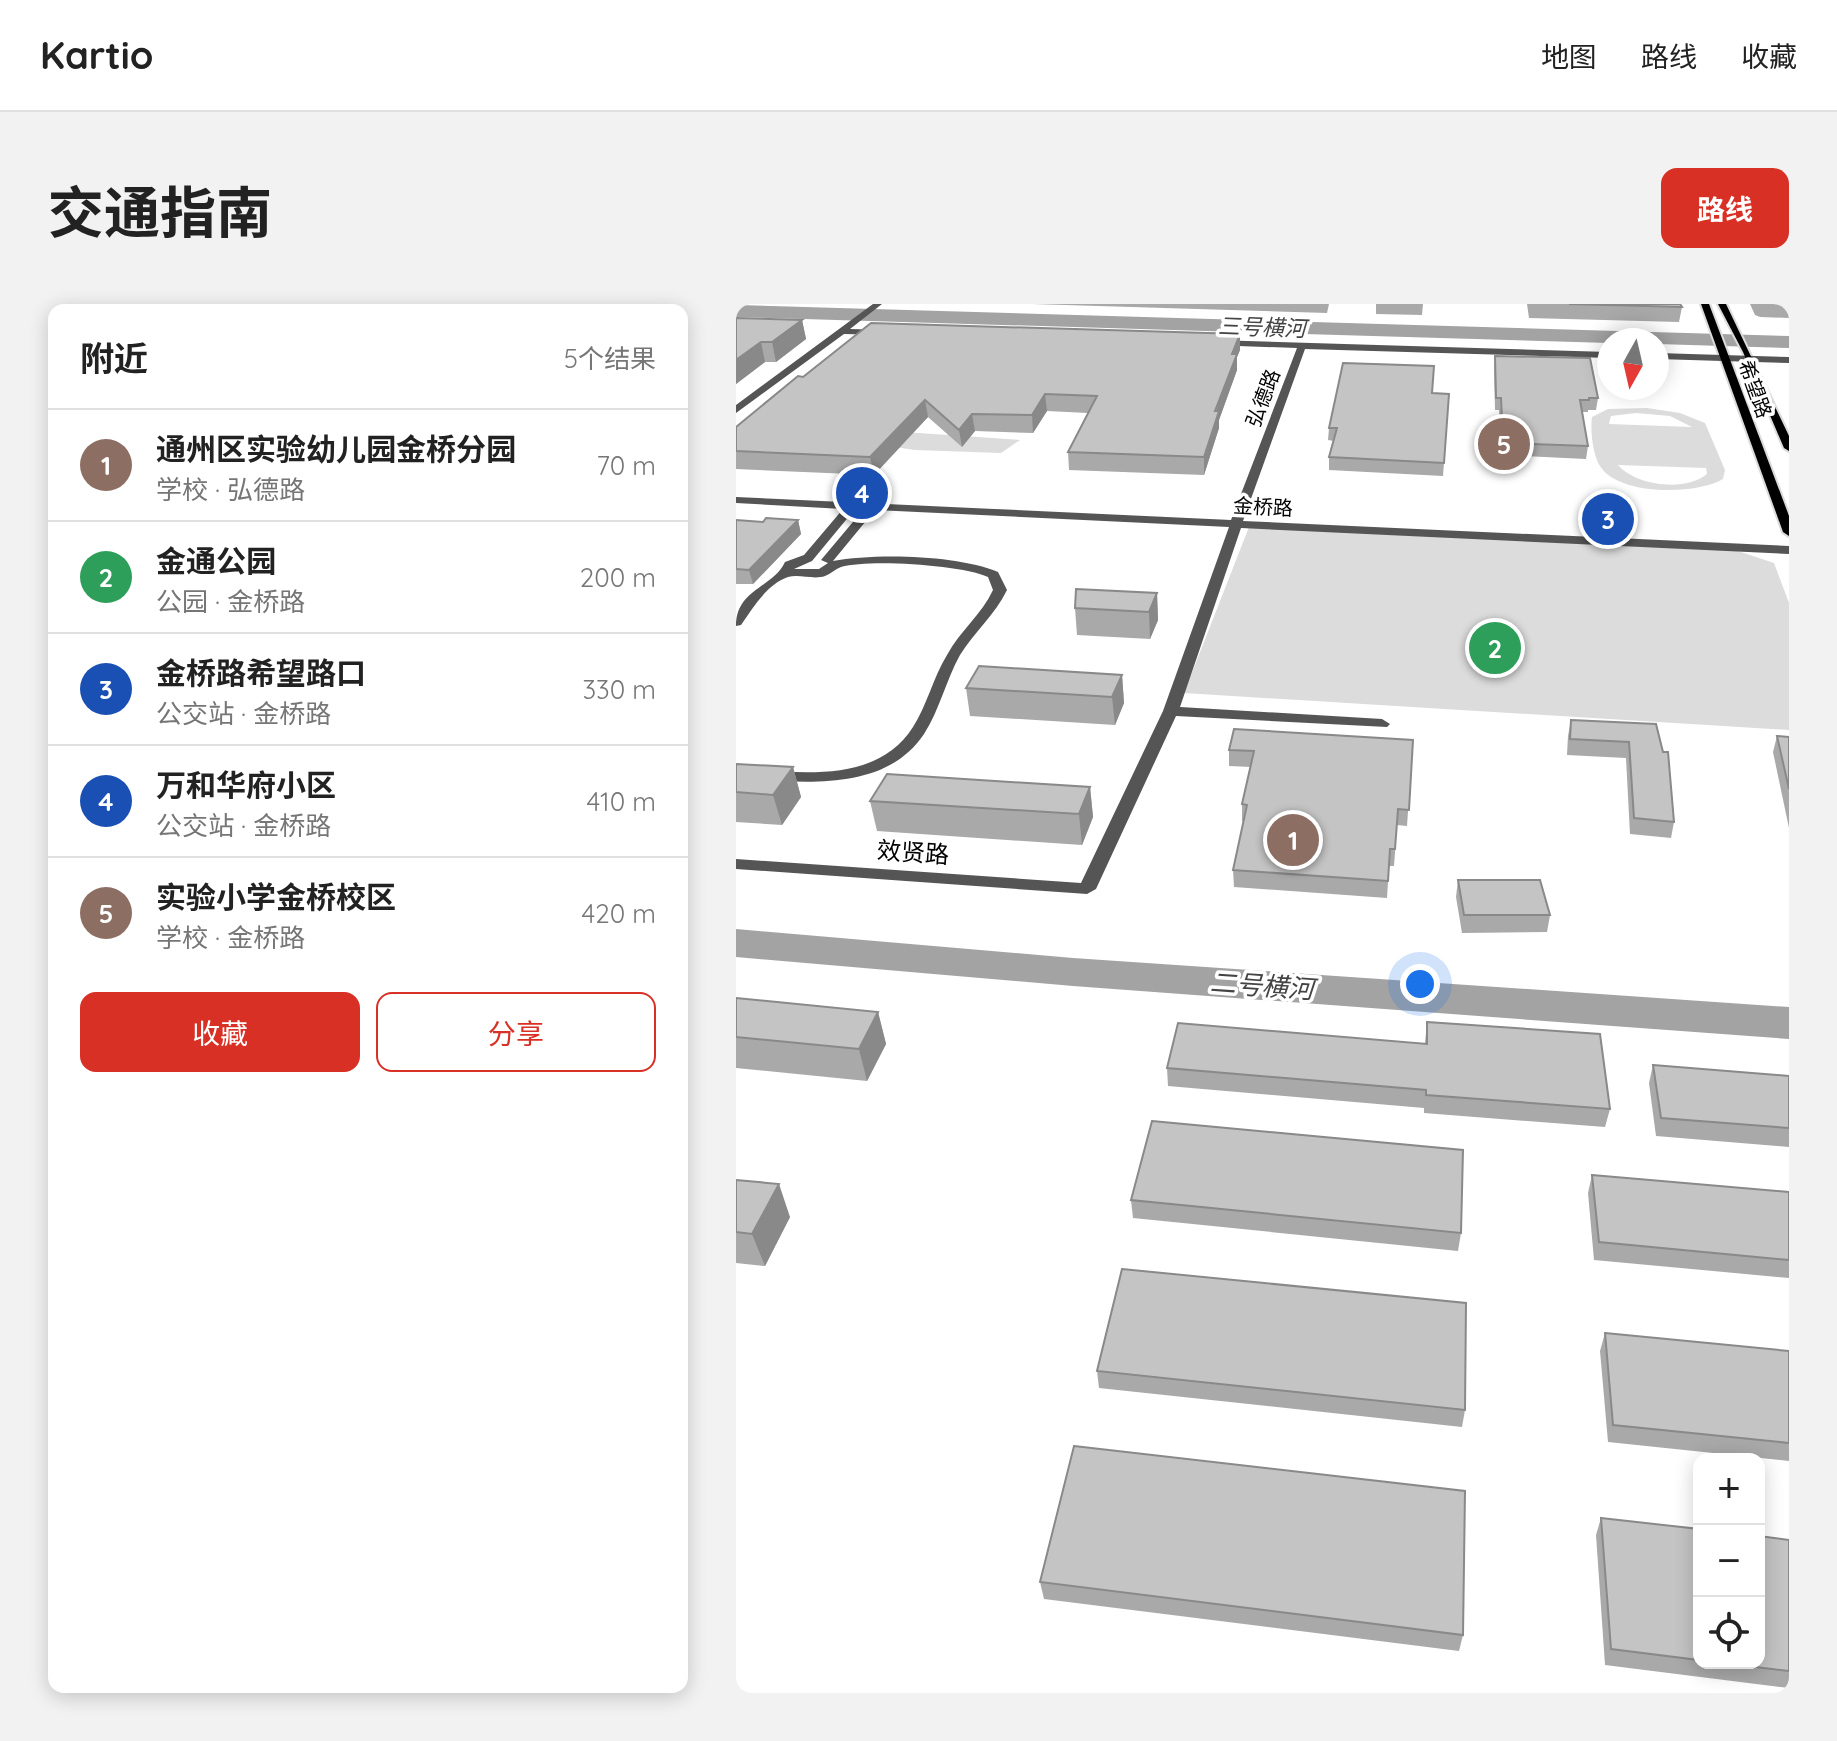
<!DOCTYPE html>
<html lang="zh">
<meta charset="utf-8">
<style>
:root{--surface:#fff;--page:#f2f2f2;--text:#222;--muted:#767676;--line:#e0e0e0;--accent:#d93025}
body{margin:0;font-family:Quicksand,"Noto Sans SC",sans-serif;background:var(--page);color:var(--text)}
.controls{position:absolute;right:24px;bottom:24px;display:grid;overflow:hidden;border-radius:16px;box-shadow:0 4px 20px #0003}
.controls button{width:72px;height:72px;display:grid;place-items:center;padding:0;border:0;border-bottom:2px solid var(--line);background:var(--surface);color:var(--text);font:40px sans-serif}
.compass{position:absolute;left:861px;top:24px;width:72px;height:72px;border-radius:50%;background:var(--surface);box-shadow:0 4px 20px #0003;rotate:188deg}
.you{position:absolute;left:684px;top:680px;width:28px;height:28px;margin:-20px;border:6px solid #fff;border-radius:50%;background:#1a73e8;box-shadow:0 0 0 12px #1a73e833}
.badge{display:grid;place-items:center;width:52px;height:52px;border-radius:50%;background:var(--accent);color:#fff;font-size:26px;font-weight:700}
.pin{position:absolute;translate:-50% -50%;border:4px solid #fff;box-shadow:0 2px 8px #0006}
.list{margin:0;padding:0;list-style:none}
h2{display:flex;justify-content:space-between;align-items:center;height:104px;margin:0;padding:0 32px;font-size:34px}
h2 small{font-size:26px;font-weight:400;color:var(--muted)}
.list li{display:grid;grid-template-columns:52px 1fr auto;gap:24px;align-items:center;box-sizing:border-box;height:112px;padding:0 32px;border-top:2px solid var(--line)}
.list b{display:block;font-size:30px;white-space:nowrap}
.list p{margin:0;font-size:26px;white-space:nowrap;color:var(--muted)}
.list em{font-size:26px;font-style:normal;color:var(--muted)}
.actions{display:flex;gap:16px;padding:24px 32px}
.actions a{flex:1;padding:18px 0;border:2px solid var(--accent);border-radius:16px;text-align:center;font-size:28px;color:var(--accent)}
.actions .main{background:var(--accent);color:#fff}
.icon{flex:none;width:44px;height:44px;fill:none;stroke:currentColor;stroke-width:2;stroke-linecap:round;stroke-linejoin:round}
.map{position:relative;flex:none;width:1053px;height:1389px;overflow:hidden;border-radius:16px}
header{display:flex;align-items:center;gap:48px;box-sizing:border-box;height:112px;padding:0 40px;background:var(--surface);border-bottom:2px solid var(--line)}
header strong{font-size:38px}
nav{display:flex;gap:44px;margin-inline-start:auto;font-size:28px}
.intro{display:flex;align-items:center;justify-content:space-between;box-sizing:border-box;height:192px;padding:0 48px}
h1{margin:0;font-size:56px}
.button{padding:20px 36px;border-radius:16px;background:var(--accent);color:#fff;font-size:28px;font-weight:700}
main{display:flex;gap:48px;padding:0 48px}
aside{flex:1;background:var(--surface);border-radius:16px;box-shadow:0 4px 20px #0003}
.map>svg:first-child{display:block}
</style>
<header>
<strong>Kartio</strong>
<nav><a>地图</a><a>路线</a><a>收藏</a></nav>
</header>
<div class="intro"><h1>交通指南</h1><a class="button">路线</a></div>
<main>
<aside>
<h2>附近<small>5个结果</small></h2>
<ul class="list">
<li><span class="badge" style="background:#8d6e63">1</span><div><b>通州区实验幼儿园金桥分园</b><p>学校 · 弘德路</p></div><em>70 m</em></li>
<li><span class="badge" style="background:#2e9e5b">2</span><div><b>金通公园</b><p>公园 · 金桥路</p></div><em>200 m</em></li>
<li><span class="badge" style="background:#1a4fb4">3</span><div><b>金桥路希望路口</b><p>公交站 · 金桥路</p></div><em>330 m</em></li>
<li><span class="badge" style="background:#1a4fb4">4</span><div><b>万和华府小区</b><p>公交站 · 金桥路</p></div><em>410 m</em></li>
<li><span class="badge" style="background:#8d6e63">5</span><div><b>实验小学金桥校区</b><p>学校 · 金桥路</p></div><em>420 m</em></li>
</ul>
<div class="actions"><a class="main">收藏</a><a>分享</a></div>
</aside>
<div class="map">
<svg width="1053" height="1389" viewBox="0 0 1053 1389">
<rect width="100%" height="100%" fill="#fff"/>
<g fill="#dcdcdc" fill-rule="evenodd">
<path d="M911 104 944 109 969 119 989 166 987 175C961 191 882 192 864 162 857 151 854 126 856 113L872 105ZM900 109 934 112 956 123 873 120 875 112ZM882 161 970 164 971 170C950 188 900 182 882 161Z"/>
<path d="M168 128 284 136 265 149 179 146 145 141Z"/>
<path d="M513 223 996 245 1038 259 1053 299V426L448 389Z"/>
</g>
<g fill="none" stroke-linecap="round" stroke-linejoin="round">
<g fill="#a3a3a3" fill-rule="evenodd">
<path d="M0 1 1053 32V44L921 40V36H873V39L0 13Z"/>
<path d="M0 625 337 654 1053 703V735L337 682 0 653Z"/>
</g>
<g stroke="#dbdbdb" stroke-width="4">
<g id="major">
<path d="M965 0H973L1053 212V232L1047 228Z"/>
<path d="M982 0H990L1053 132V147L1048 144 1007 48Z"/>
</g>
</g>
<g fill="#555" fill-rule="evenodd">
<path d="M137 0H146L114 25 150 26 153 31 108 30 0 109V101Z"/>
<path d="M478 36 873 48V54L569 45 507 217 1053 242V250L505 224 444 403 646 415 654 420 651 423 440 412 360 585 351 590 0 565V555L345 579 427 407 493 223 139 206 97 257C140 249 222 251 262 268L271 286C259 311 238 328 224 351 210 376 204 405 188 430 148 490 63 478 0 474V464C58 468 140 482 177 423 191 401 197 374 211 351 224 327 246 310 257 286L252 273C225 261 134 255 105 263 99 265 95 270 89 272 78 276 64 270 52 273 31 280 17 304 5 321L0 322C0 285 37 284 49 258L68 251 107 205 0 199V193L495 216 561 44 475 41ZM119 205 127 206 85 256 92 259 83 265H58L76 257Z"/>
<path d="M921 49 1053 53V59L921 55Z"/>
</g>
<use href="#major" fill="#000" fill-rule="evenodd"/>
</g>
<g fill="#a9a9a9">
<path d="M296 0H593L591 9Z"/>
<path d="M640 0H687L686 11 640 10Z"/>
<path d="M791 0H944L946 3 943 18 793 14Z"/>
<path d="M1014 0H1053V14L1024 13 1019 11Z"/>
<path d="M0 14 66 16 70 35 40 58H29L0 80Z"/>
<path d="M504 46 501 53V66L483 116V124L468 171 333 166 332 148 352 109 311 107 297 129 239 127 226 143 192 113 138 171 0 165V123Z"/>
<path d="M759 52 862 94 860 106H852V108H846L852 142 850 155 765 151 763 106H759L758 63Z"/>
<path d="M696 89 713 90 707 172 593 166V153L598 137 592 136 593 124Z"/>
<path d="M0 216 27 218 62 216 65 230 17 280H0Z"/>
<path d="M421 289 422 316 414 335 341 331 339 304Z"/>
<path d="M386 371 388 399 379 421 234 412 230 384Z"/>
<path d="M835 416 920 420 938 518 935 534 894 530 890 454 831 451 832 432Z"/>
<path d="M1041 432 1053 433V524L1037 448Z"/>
<path d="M677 436 671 522 661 521 658 562H653L651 594 498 583 497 566 508 517H506V500L515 463 493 462V446Z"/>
<path d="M0 460 57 463 65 493 46 521 0 518Z"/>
<path d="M354 483 357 513 346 541 141 527 134 497Z"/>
<path d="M722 576 814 611 811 628 726 629 720 593Z"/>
<path d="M0 694 142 708 150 740 131 777 0 764Z"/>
<path d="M691 718 874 805 869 823 688 809V804L432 782 431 764 689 739Z"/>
<path d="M917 761 1053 772V843L920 832 913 779Z"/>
<path d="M856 871 1053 888V974L858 956 852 889Z"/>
<path d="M0 876 54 913 29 962 0 959Z"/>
<path d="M395 896 725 929 722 947 397 914Z"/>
<path d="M869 1029 1053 1047V1157L872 1138 864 1047Z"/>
<path d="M361 1067 729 1106 726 1123 363 1084Z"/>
<path d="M865 1214 963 1225V1359H1023L1053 1236V1384L869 1361 860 1231Z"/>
<path d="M304 1278 727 1331 723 1347 308 1295Z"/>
</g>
<g fill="#898989">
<path d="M66 16 70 35 40 58 36 38Z"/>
<path d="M504 30V46L501 53V66L483 116V124L468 171V153L496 50Z"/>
<path d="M25 38 29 58 0 80V56Z"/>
<path d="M309 90 311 107 297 129 296 111Z"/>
<path d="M189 96 192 113 138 171 134 153Z"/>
<path d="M236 110 239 127 226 143 223 126Z"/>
<path d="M62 216 65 230 17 280 13 266Z"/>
<path d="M421 289 422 316 414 335 413 308Z"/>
<path d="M386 371 388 399 379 421 376 393Z"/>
<path d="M57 463 65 493 46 521 37 491Z"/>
<path d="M354 483 357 513 346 541 343 510Z"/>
<path d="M142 708 150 740 131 777 123 745Z"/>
<path d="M43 880 54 913 29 962 16 930Z"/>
</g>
<g fill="#c4c4c4" stroke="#898989" stroke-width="2">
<path d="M833 0H944L946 3Z"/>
<path d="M0 14 66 16 36 38H25L0 56Z"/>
<path d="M135 19 504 30 496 50H501L479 107H483L468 153 332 148 361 92 309 90 296 111 236 110 223 126 189 96 134 153 0 147V123L62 72 67 73Z"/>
<path d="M759 52 854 54 862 94H853V96H844L852 142 767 139 765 94H760Z"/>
<path d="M607 59 698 62 696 89 713 90 708 159 593 153 601 124H593Z"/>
<path d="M30 214 62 216 13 266 0 265V216L27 218Z"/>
<path d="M340 285 421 289 413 308 339 304Z"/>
<path d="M243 362 386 371 376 393 230 384Z"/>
<path d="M835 416 920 420 927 448H932L938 518 898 514 893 438 834 435Z"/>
<path d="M498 425 677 436 673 506 662 505 659 545H654L652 577 497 566 511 501 506 500 518 447 493 446Z"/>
<path d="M1041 432 1053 433V485Z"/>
<path d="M0 460 57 463 37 491 0 488Z"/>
<path d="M151 470 354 483 343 510 134 497Z"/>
<path d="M722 576H804L814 611H728Z"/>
<path d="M0 694 142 708 123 745 0 733Z"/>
<path d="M691 718 864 730 874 805 690 791V786L431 764 442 719 691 740Z"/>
<path d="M917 761 1053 772V824L925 814Z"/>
<path d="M416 817 727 846 725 929 395 896Z"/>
<path d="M856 871 1053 888V956L863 938Z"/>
<path d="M0 876 43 880 16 930 0 928Z"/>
<path d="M386 965 730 999 729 1106 361 1067Z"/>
<path d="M869 1029 1053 1047V1139L877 1121Z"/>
<path d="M338 1142 729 1187 727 1331 304 1278Z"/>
<path d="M865 1214 963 1225V1356L875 1345Z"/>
<path d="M1023 1232 1053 1236V1367L987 1359H1023Z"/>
</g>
<g text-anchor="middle" stroke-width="7" stroke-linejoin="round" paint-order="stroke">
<g font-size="20" fill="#000" stroke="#fff">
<text transform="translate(1019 85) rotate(70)" y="7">希望路</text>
<text transform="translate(527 94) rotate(-69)" y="7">弘德路</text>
<text transform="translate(527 203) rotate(3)" y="7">金桥路</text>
</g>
<g font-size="22" font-style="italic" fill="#444" stroke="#fff">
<text transform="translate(526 23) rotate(2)" y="8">三号横河</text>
</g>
<g font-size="24" fill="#000" stroke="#fff">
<text transform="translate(177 549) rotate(4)" y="8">效贤路</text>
</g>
<g font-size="26" font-style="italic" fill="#444" stroke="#fff">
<text transform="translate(526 682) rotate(4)" y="9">二号横河</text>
</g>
</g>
</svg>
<div class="controls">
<button>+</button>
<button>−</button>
<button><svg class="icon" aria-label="locate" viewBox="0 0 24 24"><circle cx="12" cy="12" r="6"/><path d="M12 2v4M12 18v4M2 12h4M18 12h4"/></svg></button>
</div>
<svg class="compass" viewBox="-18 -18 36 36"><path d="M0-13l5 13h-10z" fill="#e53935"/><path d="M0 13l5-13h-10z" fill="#767676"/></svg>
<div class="you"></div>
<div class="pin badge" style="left:557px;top:536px;background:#8d6e63">1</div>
<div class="pin badge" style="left:759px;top:344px;background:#2e9e5b">2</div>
<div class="pin badge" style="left:872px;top:215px;background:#1a4fb4">3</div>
<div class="pin badge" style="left:126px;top:189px;background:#1a4fb4">4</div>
<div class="pin badge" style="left:768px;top:140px;background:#8d6e63">5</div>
</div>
</main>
